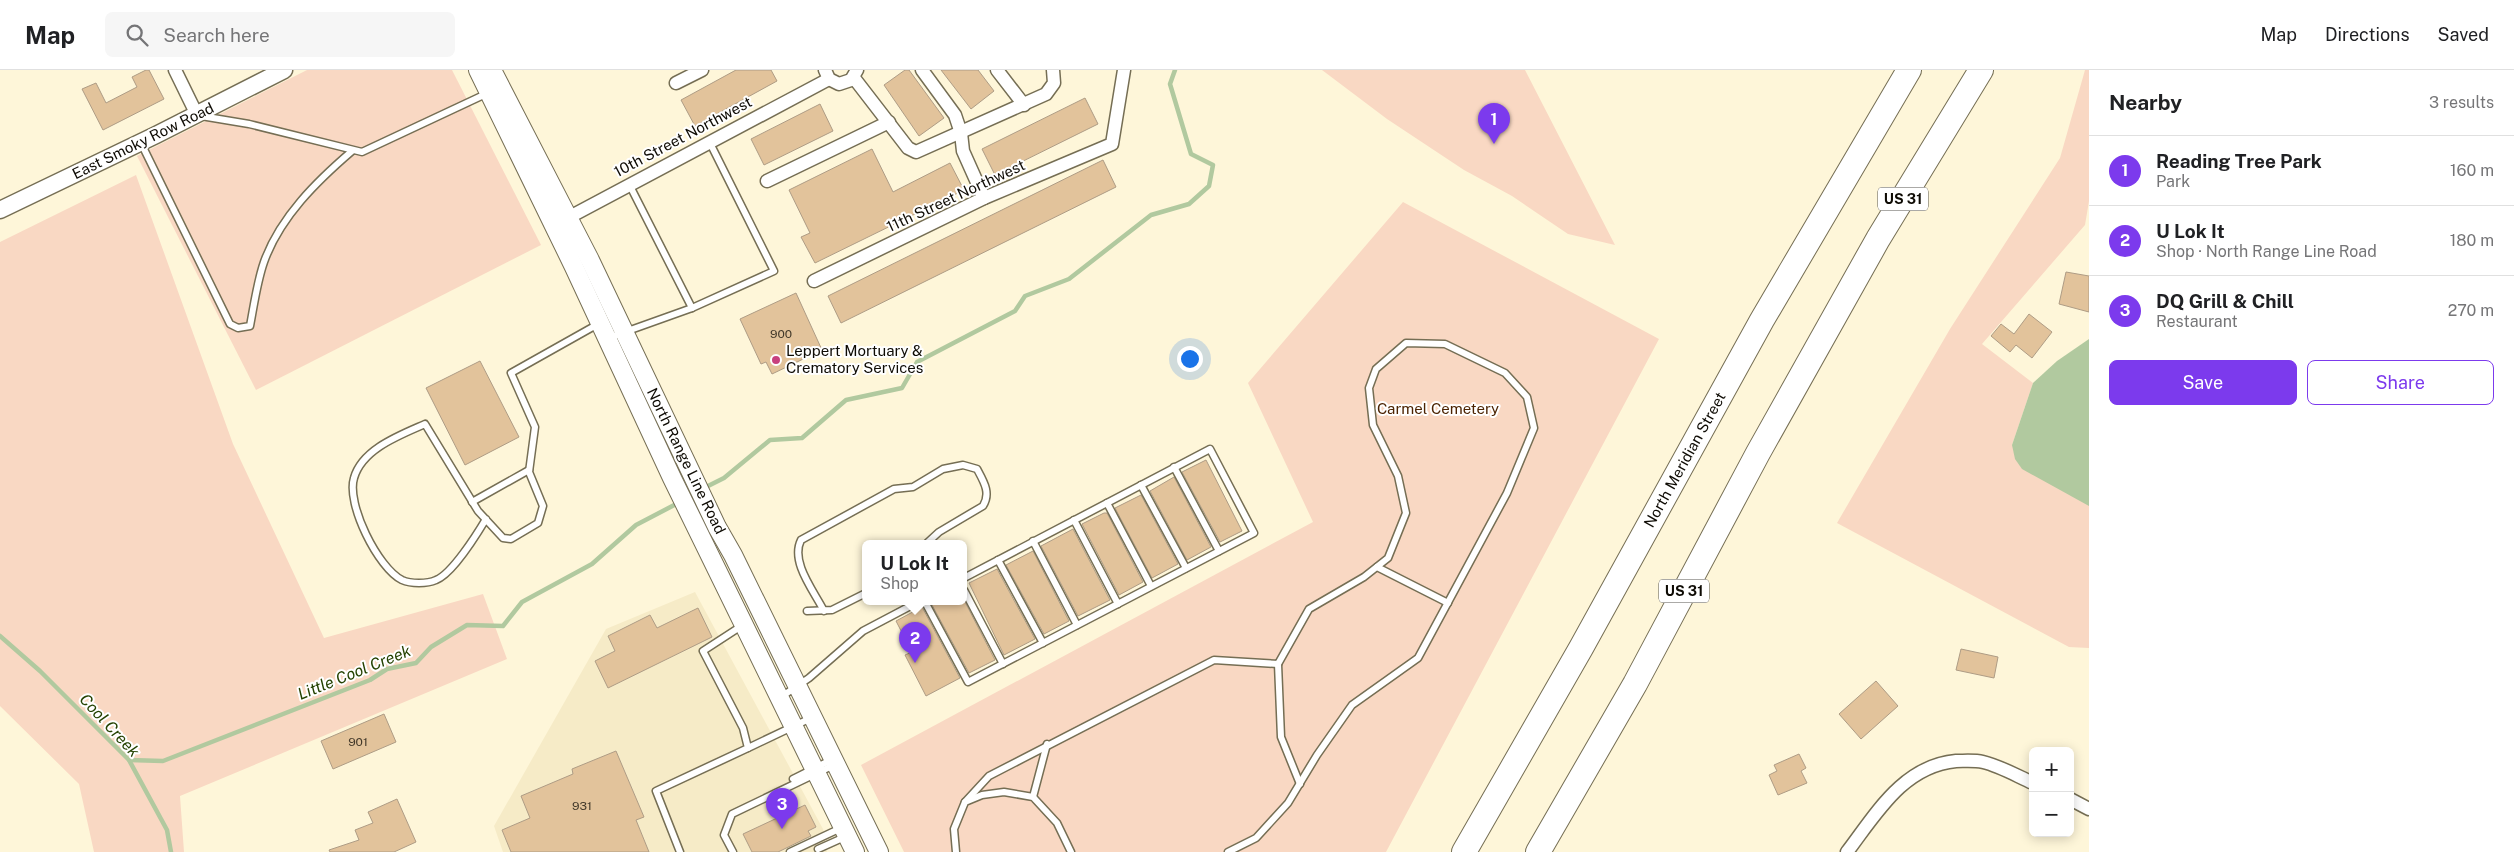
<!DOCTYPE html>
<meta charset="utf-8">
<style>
:root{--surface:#fff;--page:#f6f6f6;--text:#202124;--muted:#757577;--line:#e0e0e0;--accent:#7c3aed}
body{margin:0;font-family:"Public Sans",sans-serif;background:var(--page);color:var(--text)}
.controls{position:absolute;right:15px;bottom:15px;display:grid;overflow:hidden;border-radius:8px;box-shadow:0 2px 12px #0003}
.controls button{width:45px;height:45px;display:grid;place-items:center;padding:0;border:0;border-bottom:1px solid var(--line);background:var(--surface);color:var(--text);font:25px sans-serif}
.you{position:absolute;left:1189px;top:288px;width:18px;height:18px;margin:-12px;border:4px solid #fff;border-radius:50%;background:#1a73e8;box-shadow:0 0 0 8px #1a73e833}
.badge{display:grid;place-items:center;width:32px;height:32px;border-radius:50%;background:var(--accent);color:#fff;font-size:16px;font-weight:700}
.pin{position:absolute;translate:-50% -41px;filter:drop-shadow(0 1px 2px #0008)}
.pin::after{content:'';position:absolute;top:26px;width:18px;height:15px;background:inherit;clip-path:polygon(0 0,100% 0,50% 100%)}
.popup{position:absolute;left:862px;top:470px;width:105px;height:65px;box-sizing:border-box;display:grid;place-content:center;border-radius:8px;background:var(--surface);filter:drop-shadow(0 1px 4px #0005);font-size:16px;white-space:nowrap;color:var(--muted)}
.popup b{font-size:19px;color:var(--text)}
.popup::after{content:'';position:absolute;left:50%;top:100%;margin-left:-10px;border:10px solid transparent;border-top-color:var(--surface)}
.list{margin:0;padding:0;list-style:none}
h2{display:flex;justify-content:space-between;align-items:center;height:65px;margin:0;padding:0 20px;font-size:21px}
h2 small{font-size:16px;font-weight:400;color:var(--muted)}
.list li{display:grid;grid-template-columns:32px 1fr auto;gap:15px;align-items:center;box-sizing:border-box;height:70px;padding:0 20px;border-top:1px solid var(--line)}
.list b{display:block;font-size:19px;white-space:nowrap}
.list p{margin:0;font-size:16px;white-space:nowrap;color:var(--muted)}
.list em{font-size:16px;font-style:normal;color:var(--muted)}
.actions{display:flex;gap:10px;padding:15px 20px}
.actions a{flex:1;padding:11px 0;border:1px solid var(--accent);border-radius:8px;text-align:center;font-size:18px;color:var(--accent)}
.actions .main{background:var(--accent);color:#fff}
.icon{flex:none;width:28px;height:28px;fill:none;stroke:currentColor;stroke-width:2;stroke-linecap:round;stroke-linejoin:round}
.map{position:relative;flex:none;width:2089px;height:782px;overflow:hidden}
header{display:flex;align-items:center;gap:30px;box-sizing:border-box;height:70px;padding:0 25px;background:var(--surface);border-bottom:1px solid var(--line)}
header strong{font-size:24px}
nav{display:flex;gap:28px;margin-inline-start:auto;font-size:18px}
.search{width:350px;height:45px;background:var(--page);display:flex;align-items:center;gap:12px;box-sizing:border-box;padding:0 18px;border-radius:8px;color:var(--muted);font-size:19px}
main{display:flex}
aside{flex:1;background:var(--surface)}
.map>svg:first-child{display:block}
</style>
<header>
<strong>Map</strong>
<div class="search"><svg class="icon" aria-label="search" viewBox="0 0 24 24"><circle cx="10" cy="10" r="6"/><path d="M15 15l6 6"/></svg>Search here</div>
<nav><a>Map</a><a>Directions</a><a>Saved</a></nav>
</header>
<main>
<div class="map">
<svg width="2089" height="782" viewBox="0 0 2089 782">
<rect width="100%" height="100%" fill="#fef6d9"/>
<path fill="#f6ebc7" d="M695 522 823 759 827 782H503L494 756 606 559Z"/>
<g fill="#f9d8c3">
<path d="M307 0H452L541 175 256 320 137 86Z"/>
<path d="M1322 0H1525L1615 175 1568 164 1512 126 1464 100 1387 49Z"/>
<path d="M2085 0H2089V131L2085 155 1982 274 2033 313 2012 375 2089 435V578L2069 577 1837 453 1950 259 2060 88Z"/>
<path d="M136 105 233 374 324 568 483 524 507 589 180 726 184 782H94L79 714 0 636V172Z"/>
<path d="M1403 132 1659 269 1386 782H904L861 695 1313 452 1248 313Z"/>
</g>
<path fill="#b1c99f" d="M2089 269V436L2022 399 2015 389 2012 375 2033 313 2057 291Z"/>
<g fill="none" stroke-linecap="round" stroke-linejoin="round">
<g stroke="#b1c99f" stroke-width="4.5">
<path d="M704 418 724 408 770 370 802 368 846 330 902 318 917 292 1015 241 1025 226 1069 209 1151 145 1189 134 1209 116 1213 95 1191 84 1170 14 1175 0"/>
<path d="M0 566 40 601 129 690 167 760 171 782"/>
<path d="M129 690 163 691 370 610 387 599 416 593 431 577 467 555 503 556 522 532 592 494 636 455 680 432"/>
</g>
</g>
<g fill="#e2c39b" stroke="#ae9c85">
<path d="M146 0H149L164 29 103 60 82 19 96 13 106 33 137 17 132 7Z"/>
<path d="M736 0H771L777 11 695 56 681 30Z"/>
<path d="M905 0H909L944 48 919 66 884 15Z"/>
<path d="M941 0H978L994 21 971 39Z"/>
<path d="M1085 28 1098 54 995 105 982 79Z"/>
<path d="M820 34 833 61 764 95 751 69Z"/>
<path d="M872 79 893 122 950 93 964 120 815 193 801 167 810 163 789 120Z"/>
<path d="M1103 90 1116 117 841 253 828 226Z"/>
<path d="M2066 202 2089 206V242L2059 234Z"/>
<path d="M796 223 822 280 772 304 766 292 761 294 740 249Z"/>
<path d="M2029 244 2052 262 2032 288 2016 275 2010 282 1991 266 2001 254 2014 264Z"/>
<path d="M480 291 519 367 465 395 426 318Z"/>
<path d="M1206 390 1242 461 1220 472 1182 402Z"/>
<path d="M1174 407 1211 477 1187 490 1150 421Z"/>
<path d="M1141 425 1178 494 1152 508 1115 438Z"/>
<path d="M1104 443H1107L1143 512 1119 525 1082 454Z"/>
<path d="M1073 459 1110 530 1078 546 1041 476Z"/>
<path d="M1033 481 1069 551 1044 564 1006 495Z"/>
<path d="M997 499 1035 569 1004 585 969 513Z"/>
<path d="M965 532 995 590 969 603 931 533Z"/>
<path d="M922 537 960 608 926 626 905 585 912 582 896 551Z"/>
<path d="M698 538 712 567 608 618 595 591 615 581 608 566 650 545 657 558Z"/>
<path d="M1961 579 1998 587 1994 608 1956 600Z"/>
<path d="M1876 611 1898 636 1861 669 1839 644Z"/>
<path d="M384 644 396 672 333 699 321 671Z"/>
<path d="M616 681 644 747 636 750 649 782H511L502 760 530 748 521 726 573 704 572 699Z"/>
<path d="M1799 684 1806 698 1801 701 1807 713 1778 725 1769 705 1777 701 1774 695Z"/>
<path d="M397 729 416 772 394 782H330L329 780 359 770 355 760 373 753 368 742Z"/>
<path d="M805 735 816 757 808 761 811 766 778 782H752L743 764Z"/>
</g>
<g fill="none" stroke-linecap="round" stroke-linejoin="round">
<g stroke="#756e54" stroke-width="9">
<g id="service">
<path d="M201 46 249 54 362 82 488 23"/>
<path d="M141 73 230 254 238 258 250 256C254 235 257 212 264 192 280 147 317 111 352 81"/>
<path d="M629 114 692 238"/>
<path d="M608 268 692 238 774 201 709 71"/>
<path d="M1174 397 1219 481"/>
<path d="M1141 415 1186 498"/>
<path d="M472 432 529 400"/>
<path d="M1107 433 1151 516"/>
<path d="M486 449C477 464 452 504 436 510 427 514 411 514 402 510 378 498 346 434 354 408 362 379 400 365 425 354L478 441 503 468 511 469 538 453 543 436 529 402 535 357 511 303 600 253"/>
<path d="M1074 450 1118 534"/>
<path d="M1033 471 1077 555"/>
<path d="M998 490 1043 573"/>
<path d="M1377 497 1448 533"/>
<path d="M964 520 1003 594"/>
<path d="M925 532 968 612 1254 463 1210 379 964 508"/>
<path d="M807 541 832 540 866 523"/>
<path d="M824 541C814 521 790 492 801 470L894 419 913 417 943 399 963 395 977 399C984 412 991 423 983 436L939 462 926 474"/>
<path d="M1278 594 1281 667 1300 714"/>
<path d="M781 627 809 608 863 561 918 532"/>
<path d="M748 678 811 648"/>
<path d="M793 709 831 690"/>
<path d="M1033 727 1047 674"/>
<path d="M965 732 989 706 1214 590 1278 594 1309 539 1364 507 1388 488 1406 443 1398 406 1373 355 1369 318 1376 299 1406 273 1445 274 1505 303 1527 327 1534 358 1507 423 1418 588 1352 635 1317 685 1288 733 1256 768 1228 782"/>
<path d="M818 779 847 766"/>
<path d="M680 782 656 721 748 678 743 658 703 581 743 555"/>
<path d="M733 782 724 765 732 744 834 695"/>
<path d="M790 782 841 758"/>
<path d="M956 782 954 759 965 732 982 725 1004 722 1033 727 1057 753 1071 782"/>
</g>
</g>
<g stroke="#756e54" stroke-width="15">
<g id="minor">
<path d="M175 0 197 45"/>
<path d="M825 0 829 9 839 14 851 10 857 0"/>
<path d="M922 0 955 45 961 63 963 81 984 128"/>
<path d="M997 0 1024 35"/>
<path d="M854 8 908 78 916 82 1046 24 1054 13 1053 0"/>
<path d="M676 13 702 0"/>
<path d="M767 111 889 52"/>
<path d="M562 151 829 9"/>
<path d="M814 211 984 128 1112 74 1124 0"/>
<path d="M2070 729 2089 739"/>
<path d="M1847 782C1876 744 1903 696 1956 691 1965 691 1974 690 1983 692 2000 696 2017 706 2033 713"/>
</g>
</g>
<g stroke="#756e54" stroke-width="19">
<path id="tertiary" d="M0 140 156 65 284 0"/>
</g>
<g stroke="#756e54" stroke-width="20">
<g id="secondary">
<path d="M478 0 574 197 672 408 855 782"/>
<path d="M492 0 590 190 717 457 733 485 879 782"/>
</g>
</g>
<g stroke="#756e54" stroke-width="26">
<g id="motorway">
<path d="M1464 782 1581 578 1762 250 1909 0"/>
<path d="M1538 782 1635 614 1758 383 1878 169 1981 0"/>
</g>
</g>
<use href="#service" stroke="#fff" stroke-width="6"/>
<use href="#minor" stroke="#fff" stroke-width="12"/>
<use href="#tertiary" stroke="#fff" stroke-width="16"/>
<use href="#secondary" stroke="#fff" stroke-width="18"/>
<use href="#motorway" stroke="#fff" stroke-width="24"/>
</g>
<circle fill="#c8407e" stroke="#fff" stroke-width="2" cx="776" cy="290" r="5"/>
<g text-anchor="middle" stroke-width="4" stroke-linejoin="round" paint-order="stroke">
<g font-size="12" fill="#43392a">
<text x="781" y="268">900</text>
<text x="358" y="676">901</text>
<text x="582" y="740">931</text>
</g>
<g fill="#fff" stroke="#56544f" stroke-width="1">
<rect x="1878" y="117.5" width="50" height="23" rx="4"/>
<rect x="1659" y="509.5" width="50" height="23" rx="4"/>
</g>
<g font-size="14" font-weight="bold" fill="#0e0b04">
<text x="1903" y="134">US 31</text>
<text x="1684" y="526">US 31</text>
</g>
<g font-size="15" fill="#0e0b04" stroke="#fff">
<text transform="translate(683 67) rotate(-28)" y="5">10th Street Northwest</text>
<text transform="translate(143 71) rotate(-26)" y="5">East Smoky Row Road</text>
<text transform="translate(956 126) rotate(-25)" y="5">11th Street Northwest</text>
<text transform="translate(1685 390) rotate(-61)" y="5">North Meridian Street</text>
<text transform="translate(686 391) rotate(64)" y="5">North Range Line Road</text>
</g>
<g font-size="15" fill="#0e0b04" stroke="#fff" text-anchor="start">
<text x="786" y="286">Leppert Mortuary &amp;<tspan x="786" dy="17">Crematory Services</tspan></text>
</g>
<g font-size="15" fill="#4b2302" stroke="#fff">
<text x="1438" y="344">Carmel Cemetery</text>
</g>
<g font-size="16" font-style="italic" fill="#254202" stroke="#fff">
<text transform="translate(354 602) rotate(-22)" y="6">Little Cool Creek</text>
<text transform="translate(110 655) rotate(47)" y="6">Cool Creek</text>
</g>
</g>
</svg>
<div class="controls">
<button>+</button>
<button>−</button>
</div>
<div class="you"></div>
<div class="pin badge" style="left:1494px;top:74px">1</div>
<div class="pin badge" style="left:915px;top:593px">2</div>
<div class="popup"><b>U Lok It</b>Shop</div>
<div class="pin badge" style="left:782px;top:759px">3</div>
</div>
<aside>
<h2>Nearby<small>3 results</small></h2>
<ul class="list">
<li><span class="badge">1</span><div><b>Reading Tree Park</b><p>Park</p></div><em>160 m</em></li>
<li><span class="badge">2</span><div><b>U Lok It</b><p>Shop · North Range Line Road</p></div><em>180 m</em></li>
<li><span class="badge">3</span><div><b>DQ Grill &amp; Chill</b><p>Restaurant</p></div><em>270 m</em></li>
</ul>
<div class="actions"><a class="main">Save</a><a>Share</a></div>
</aside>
</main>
